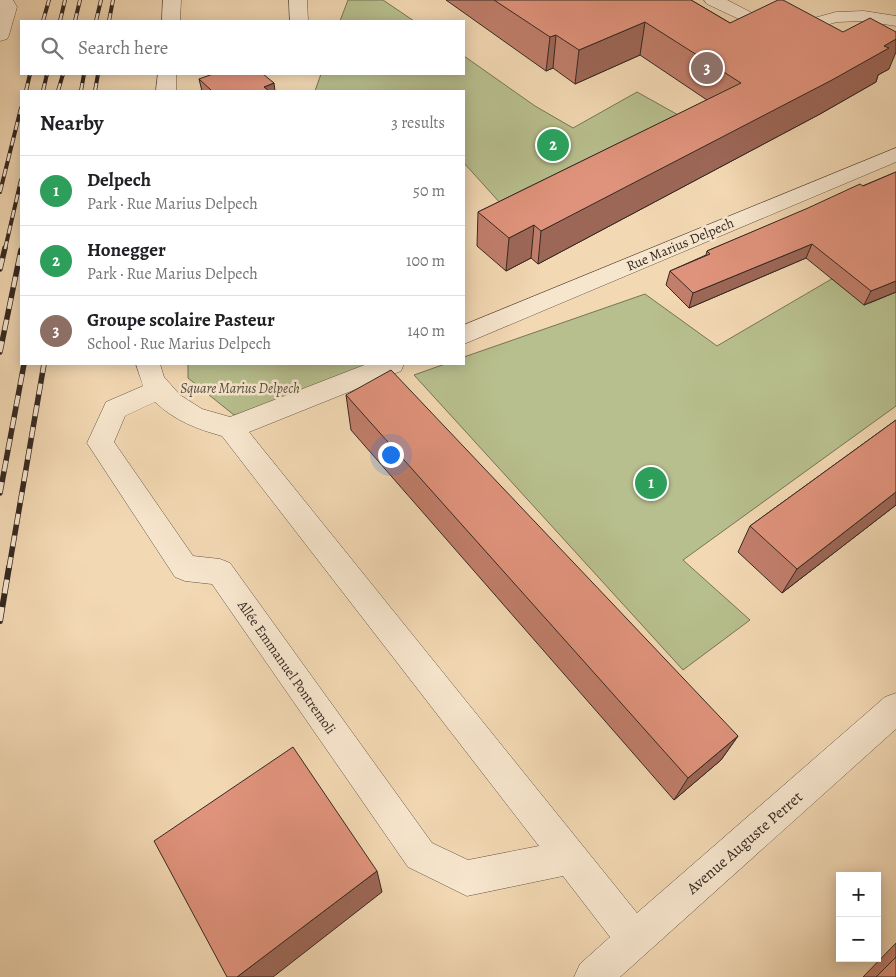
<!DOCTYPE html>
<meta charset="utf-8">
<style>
:root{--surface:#fff;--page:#f2f2f2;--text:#202124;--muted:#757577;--line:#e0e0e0;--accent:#0b8043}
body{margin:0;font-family:Alegreya,serif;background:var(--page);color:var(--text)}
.controls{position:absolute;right:15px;bottom:15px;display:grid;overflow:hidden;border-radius:0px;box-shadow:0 2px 12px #0003}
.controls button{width:45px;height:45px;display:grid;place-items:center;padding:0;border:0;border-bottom:1px solid var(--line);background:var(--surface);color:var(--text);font:25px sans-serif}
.you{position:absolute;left:390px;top:454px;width:18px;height:18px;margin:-12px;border:4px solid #fff;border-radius:50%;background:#1a73e8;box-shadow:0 0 0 8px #1a73e833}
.badge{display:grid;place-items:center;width:32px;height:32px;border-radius:50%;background:var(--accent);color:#fff;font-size:16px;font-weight:700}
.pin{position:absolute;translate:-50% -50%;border:2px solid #fff;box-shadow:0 1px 5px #0006}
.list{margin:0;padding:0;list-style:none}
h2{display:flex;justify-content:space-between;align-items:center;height:65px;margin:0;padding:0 20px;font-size:21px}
h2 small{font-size:16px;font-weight:400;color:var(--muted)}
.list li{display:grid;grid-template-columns:32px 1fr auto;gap:15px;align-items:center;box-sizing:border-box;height:70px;padding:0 20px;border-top:1px solid var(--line)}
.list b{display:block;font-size:19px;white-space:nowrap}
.list p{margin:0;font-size:16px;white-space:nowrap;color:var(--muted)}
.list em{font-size:16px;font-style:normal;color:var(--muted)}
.icon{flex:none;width:28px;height:28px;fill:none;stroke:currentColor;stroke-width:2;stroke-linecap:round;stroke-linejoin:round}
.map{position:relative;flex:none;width:896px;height:977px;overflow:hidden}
.search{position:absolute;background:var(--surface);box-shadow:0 2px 12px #0003;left:20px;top:20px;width:445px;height:55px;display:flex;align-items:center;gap:12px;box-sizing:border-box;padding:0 18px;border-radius:0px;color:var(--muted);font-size:19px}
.panel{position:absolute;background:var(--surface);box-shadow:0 2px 12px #0003;left:20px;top:90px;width:445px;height:275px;border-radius:0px}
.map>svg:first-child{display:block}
</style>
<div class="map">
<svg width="896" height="977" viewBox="0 0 896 977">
<rect width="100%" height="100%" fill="#f2d8b3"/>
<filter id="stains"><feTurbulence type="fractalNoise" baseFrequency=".004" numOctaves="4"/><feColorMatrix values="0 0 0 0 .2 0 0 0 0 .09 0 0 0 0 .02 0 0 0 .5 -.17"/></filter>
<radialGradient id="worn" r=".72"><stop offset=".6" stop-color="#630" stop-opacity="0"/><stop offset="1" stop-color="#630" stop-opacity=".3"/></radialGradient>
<g fill="#b8bf8e" stroke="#767458">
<path d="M348 0H383L414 21H340Z"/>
<path d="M464 56 535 106 573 128 637 92 689 121 511 215 464 163V91H315L321 74H464Z"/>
<path d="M835 277 870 303 896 292V406L683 560 750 620 683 670 414 375 445 364H464V357L645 294 717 346Z"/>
<path d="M188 364H374L310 397 234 415 188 378Z"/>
</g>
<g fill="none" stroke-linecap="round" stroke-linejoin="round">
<g stroke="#645446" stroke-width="1">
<g id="minor">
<path d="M0 0H13L17 7 9 35 7 39 0 41Z"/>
<path d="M163 0H181L180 21H162Z"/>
<path d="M289 0H307L308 21H290Z"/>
<path d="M704 0H727L762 18 803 21 836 12 864 11 896 16V26L864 21 837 22 804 31 758 28 707 4Z"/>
<path d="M158 74H176V91H156Z"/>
<path d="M896 148V162L464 344V325Z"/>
<path d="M136 364H160L164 377 180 395 202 409 230 417 367 364H404L401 371 249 432 637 913 885 697 896 693V729L620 977H574L580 964 610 937 563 876 467 896 408 867 212 584 185 581 175 577 87 443 106 402 143 386ZM155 402C175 421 197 429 222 436L539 846 468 860 432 843 230 563 220 559 193 556 114 442 125 416Z"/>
</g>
</g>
<use href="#minor" fill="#f7e6ce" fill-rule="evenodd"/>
<g stroke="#352822" stroke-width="4">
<g id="rail-far2">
<path d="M43 21 49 0"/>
<path d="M60 21 65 0"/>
<path d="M75 21 80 0"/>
<path d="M96 21 101 0"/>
<path d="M109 21 113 0"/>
<path d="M26 91 30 74"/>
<path d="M43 91 47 74"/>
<path d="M58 91 63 74"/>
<path d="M81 91 84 74"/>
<path d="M95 91 98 74"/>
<path d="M0 192 21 108"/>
<path d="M5 249 21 180"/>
</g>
</g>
<g stroke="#352822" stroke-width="5.5">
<g id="rail-far1">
<path d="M0 269 5 248"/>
<path d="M0 352 21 250"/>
<path d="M0 493 24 364"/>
<path d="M9 568 44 364"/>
</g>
</g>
<g stroke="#352822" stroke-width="6">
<path id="rail" d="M0 621 9 567"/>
</g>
<use href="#rail-far2" stroke="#f7e6ce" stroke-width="2.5" stroke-dasharray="8" stroke-linecap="butt"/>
<use href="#rail-far1" stroke="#f7e6ce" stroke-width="4" stroke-dasharray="11" stroke-linecap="butt"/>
<use href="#rail" stroke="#f7e6ce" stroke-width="4.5" stroke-dasharray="14" stroke-linecap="butt"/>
</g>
<g fill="#c17e6b" stroke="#352822">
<path d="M446 0H691L730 23 889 69 878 75 876 82 820 114 538 264 531 258 506 271 477 246 478 212 707 100 640 55 575 84 553 68 546 71Z"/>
<path d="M199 79 275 91H202Z"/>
<path d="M896 172V292L864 305 806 258 689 308 666 285 670 271 706 255 707 251Z"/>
<path d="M346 395 738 736 721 760 674 800 351 430Z"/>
<path d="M896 420V505L782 593 738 552 750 526Z"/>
<path d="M896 943V977H863Z"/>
</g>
<g fill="#9d6757" stroke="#352822">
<path d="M645 22 640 55 575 84 579 50Z"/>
<path d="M556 35 553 68 546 71 550 37Z"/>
<path d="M896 39V52L889 69 878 75 876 82 820 114 538 264 541 231Z"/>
<path d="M274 83 275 91H265L264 87Z"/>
<path d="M534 225 531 258 506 271 509 238Z"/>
<path d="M812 244 806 258 689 308 693 293Z"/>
<path d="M896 281V292L864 305 871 291Z"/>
<path d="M896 492V505L782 593 797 569Z"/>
<path d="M738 736 721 760 674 800 688 778Z"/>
<path d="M377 871 382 892 273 977H237Z"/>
</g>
<g fill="#e0937c" stroke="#352822">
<path d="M494 0H691L730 23 778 0H783L843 32 870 18 896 32V39L884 46 889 48 832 80 541 231 534 225 509 238 478 212 741 83 645 22 579 50 556 35 550 37Z"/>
<path d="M213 74H263L274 83 264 87 269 91H211H212L199 79Z"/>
<path d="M896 172V281L871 291 812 244 693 293 670 271 710 254 707 251 808 208 860 184 863 186Z"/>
<path d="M391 370 738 736 688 778 346 395Z"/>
<path d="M896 420V492L797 569 750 526Z"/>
<path d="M293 747 377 871 237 977H227L154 841Z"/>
<path d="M896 957V977H876Z"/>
</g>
<g text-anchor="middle" stroke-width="5" stroke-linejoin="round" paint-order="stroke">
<g font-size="14" fill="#352822" stroke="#f7e6ce">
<text transform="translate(680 244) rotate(-23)" y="5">Rue Marius Delpech</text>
<text transform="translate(287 667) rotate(55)" y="5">Allée Emmanuel Pontremoli</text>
</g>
<g font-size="14" font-style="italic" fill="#564e3d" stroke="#f7e6ce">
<text x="240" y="393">Square Marius Delpech</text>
</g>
<g font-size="16" fill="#352822" stroke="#f7e6ce">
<text transform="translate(744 842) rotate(-41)" y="6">Avenue Auguste Perret</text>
</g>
</g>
<rect width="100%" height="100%" filter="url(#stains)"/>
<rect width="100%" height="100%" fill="url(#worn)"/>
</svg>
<div class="controls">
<button>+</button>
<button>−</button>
</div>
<div class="you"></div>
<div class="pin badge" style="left:651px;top:483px;background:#2e9e5b">1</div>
<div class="pin badge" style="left:553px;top:145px;background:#2e9e5b">2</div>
<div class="pin badge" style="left:707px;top:68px;background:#8d6e63">3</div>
<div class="search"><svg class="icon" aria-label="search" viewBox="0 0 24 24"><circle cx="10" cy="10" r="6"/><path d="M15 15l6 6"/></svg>Search here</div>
<section class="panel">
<h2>Nearby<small>3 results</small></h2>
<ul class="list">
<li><span class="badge" style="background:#2e9e5b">1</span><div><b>Delpech</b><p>Park · Rue Marius Delpech</p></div><em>50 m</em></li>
<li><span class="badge" style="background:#2e9e5b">2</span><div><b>Honegger</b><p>Park · Rue Marius Delpech</p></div><em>100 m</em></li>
<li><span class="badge" style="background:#8d6e63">3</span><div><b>Groupe scolaire Pasteur</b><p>School · Rue Marius Delpech</p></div><em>140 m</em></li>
</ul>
</section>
</div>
